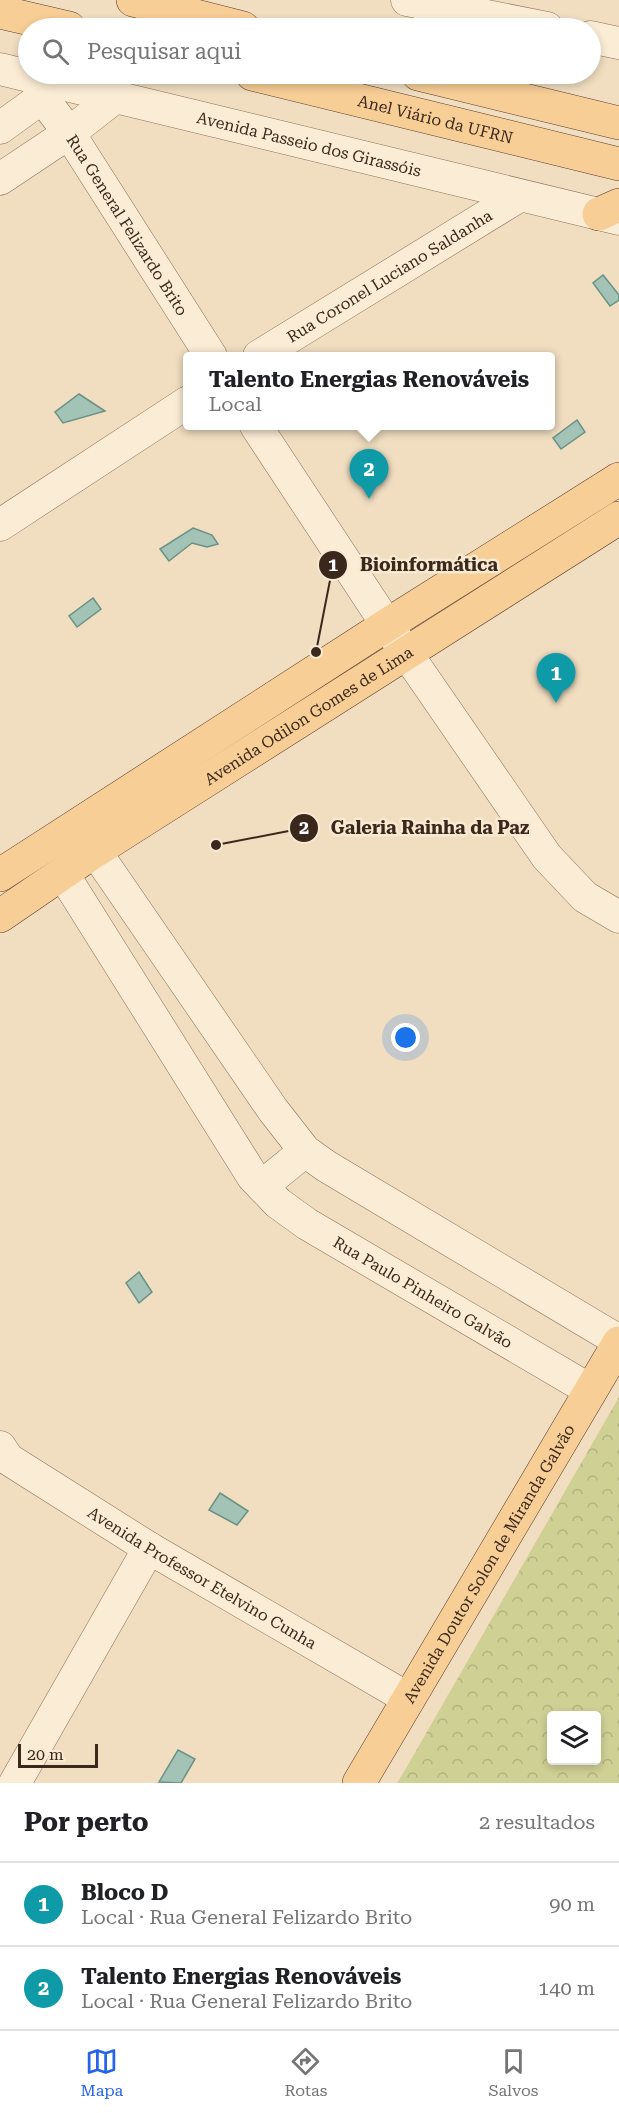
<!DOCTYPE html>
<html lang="pt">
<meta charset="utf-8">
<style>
:root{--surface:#fff;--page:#f2f2f2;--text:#202124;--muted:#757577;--line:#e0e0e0;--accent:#2563eb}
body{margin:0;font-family:"Roboto Serif",serif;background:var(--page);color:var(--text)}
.controls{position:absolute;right:18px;bottom:18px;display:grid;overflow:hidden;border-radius:6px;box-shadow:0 3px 9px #0003}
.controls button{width:54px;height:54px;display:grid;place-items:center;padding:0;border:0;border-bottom:2px solid var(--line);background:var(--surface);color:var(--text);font:30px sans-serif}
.scale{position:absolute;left:18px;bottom:15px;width:80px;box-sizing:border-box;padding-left:6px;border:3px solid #3b281d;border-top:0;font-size:16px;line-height:21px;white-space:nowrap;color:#3b281d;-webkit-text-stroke:4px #f8e9d1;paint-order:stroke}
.you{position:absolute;left:406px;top:1038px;width:21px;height:21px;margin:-15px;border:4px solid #fff;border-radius:50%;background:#1a73e8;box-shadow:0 0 0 9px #1a73e833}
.badge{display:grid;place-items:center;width:39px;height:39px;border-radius:50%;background:var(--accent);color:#fff;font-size:20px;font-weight:700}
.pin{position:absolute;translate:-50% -50px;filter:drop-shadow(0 2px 3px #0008)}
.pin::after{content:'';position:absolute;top:32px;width:21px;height:18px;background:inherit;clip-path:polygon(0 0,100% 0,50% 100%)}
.popup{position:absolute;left:183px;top:352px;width:372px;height:78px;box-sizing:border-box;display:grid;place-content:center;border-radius:6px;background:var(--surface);filter:drop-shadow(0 2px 4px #0005);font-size:20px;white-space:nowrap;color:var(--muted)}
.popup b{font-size:22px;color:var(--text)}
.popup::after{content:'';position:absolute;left:50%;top:100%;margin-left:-12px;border:12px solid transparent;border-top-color:var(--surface)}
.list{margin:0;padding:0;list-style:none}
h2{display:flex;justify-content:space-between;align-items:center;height:78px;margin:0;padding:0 24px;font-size:26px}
h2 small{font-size:20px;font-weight:400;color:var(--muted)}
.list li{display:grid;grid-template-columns:39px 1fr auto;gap:18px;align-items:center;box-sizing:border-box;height:84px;padding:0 24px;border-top:2px solid var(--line)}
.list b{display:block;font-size:22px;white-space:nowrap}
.list p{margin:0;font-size:20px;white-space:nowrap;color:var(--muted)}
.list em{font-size:20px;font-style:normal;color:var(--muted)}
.icon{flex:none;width:33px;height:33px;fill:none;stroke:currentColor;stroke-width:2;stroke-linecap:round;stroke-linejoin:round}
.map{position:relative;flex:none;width:619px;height:1783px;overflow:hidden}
.search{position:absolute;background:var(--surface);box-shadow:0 3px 9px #0003;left:18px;right:18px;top:18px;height:66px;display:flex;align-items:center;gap:15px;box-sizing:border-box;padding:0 21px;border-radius:33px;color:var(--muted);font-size:22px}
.sheet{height:246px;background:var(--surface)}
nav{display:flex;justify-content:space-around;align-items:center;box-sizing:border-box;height:84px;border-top:2px solid var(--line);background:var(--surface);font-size:16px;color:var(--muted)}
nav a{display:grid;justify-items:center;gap:3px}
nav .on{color:var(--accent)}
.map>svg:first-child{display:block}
</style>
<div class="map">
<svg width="619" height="1783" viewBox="0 0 619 1783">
<defs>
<pattern id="forest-crowns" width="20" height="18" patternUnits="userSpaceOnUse" patternTransform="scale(1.5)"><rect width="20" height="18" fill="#cfd094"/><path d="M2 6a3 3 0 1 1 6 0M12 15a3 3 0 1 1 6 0" fill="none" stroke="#b3b37f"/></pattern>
</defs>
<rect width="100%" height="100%" fill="#f1dec1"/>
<path fill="url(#forest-crowns)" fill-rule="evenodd" d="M619 1397V1783H397L405 1770ZM552 1716H596V1760H552Z"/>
<g fill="#a4c3b7" stroke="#6a9284" stroke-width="1.5">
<path d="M603 275 619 295V300L610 306 593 283Z"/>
<path d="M79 394 105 411 63 423 55 412Z"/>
<path d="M577 420 585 432 561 449 553 438Z"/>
<path d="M193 528 212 535 218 544 207 547 192 543 169 561 160 549Z"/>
<path d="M93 598 101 609 77 627 69 616Z"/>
<path d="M139 1272 152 1292 139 1303 126 1283Z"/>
<path d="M220 1493 248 1511 237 1525 209 1510Z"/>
<path d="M178 1750 195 1759 181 1783 159 1782Z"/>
</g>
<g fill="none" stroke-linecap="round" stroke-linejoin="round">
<g stroke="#8c6e57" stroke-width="33">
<g id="minor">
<path d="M407 0 547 28"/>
<path d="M590 37 619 43"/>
<path id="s1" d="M0 69 619 219"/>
<path id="s2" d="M42 97 69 133 211 356"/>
<path d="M0 128 58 86"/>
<path d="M0 179 69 133 114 98"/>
<path id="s3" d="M259 356 519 196"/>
<path d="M256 426 387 625 547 857 585 897 619 917"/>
<path d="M0 525 188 402"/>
<path d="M95 851 273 1110 305 1151 326 1166 619 1341"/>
<path id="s4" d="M63 874 253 1177 278 1203 307 1224 590 1390"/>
<path d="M262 1186 305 1151"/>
<path id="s5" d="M0 1447 8 1459 149 1548 409 1699"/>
<path d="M15 1783 149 1548"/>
</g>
</g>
<g stroke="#593c2c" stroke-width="34">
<g id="major">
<path d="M133 0 243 28"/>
<path d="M0 12 69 28"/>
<path id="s6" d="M252 74 619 164"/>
<path d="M418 74 619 123"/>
<path d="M599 214 619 205"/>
<path d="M0 875 387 625 619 479"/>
<path id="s7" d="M0 916 95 851 619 518"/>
<path id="s8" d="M359 1783 619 1343"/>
</g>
</g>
<use href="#minor" stroke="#fbecd5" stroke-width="32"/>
<use href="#major" stroke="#f7ce96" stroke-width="33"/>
</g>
<g text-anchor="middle" stroke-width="5" stroke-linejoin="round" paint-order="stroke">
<g font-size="16" fill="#3b281d" stroke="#f8e9d1">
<text dy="6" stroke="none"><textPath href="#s6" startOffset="189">Anel Viário da UFRN</textPath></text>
<text dy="6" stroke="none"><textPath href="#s1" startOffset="318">Avenida Passeio dos Girassóis</textPath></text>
<text dy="6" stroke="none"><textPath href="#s2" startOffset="154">Rua General Felizardo Brito</textPath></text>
<text dy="6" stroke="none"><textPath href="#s3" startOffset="153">Rua Coronel Luciano Saldanha</textPath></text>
<text dy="6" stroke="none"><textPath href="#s7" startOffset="368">Avenida Odilon Gomes de Lima</textPath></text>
<text dy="6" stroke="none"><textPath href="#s4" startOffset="564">Rua Paulo Pinheiro Galvão</textPath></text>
<text dy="6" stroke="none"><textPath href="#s8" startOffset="255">Avenida Doutor Solon de Miranda Galvão</textPath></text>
<text dy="6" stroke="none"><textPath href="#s5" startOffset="242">Avenida Professor Etelvino Cunha</textPath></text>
</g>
</g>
<path fill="none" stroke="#3b281d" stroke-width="2" d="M316 652L333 565M216 845L304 828"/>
<g fill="#3b281d" stroke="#f8e9d1" stroke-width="2">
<circle cx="316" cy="652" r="6"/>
<circle cx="216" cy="845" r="6"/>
<circle cx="333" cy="565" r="15"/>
<circle cx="304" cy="828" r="15"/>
</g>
<g font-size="18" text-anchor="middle" font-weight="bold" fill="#fff">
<text x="333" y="571">1</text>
<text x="304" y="834">2</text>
</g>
<g font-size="18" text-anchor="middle" font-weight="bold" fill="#3b281d" stroke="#f8e9d1" stroke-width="5" stroke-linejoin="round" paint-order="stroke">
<text x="429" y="571">Bioinformática</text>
<text x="430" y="834">Galeria Rainha da Paz</text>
</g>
</svg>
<div class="controls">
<button><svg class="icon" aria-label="layers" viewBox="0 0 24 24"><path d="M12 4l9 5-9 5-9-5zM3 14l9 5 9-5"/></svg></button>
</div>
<div class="scale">20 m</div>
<div class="you"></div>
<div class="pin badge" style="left:556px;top:703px;background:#0f9aa8">1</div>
<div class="pin badge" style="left:369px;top:499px;background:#0f9aa8">2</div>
<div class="popup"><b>Talento Energias Renováveis</b>Local</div>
<div class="search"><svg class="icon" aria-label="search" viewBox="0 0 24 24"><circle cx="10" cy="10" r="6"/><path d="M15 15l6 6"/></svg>Pesquisar aqui</div>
</div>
<section class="sheet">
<h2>Por perto<small>2 resultados</small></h2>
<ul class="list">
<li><span class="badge" style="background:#0f9aa8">1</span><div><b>Bloco D</b><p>Local · Rua General Felizardo Brito</p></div><em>90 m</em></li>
<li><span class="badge" style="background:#0f9aa8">2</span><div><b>Talento Energias Renováveis</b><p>Local · Rua General Felizardo Brito</p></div><em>140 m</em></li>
</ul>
</section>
<nav>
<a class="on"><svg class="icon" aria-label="map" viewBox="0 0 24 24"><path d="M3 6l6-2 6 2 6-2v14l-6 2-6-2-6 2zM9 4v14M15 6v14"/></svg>Mapa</a>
<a><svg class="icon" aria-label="directions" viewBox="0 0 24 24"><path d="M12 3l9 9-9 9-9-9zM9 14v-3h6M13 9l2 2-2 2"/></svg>Rotas</a>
<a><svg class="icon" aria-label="saved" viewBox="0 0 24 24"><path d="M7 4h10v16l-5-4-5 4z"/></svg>Salvos</a>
</nav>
